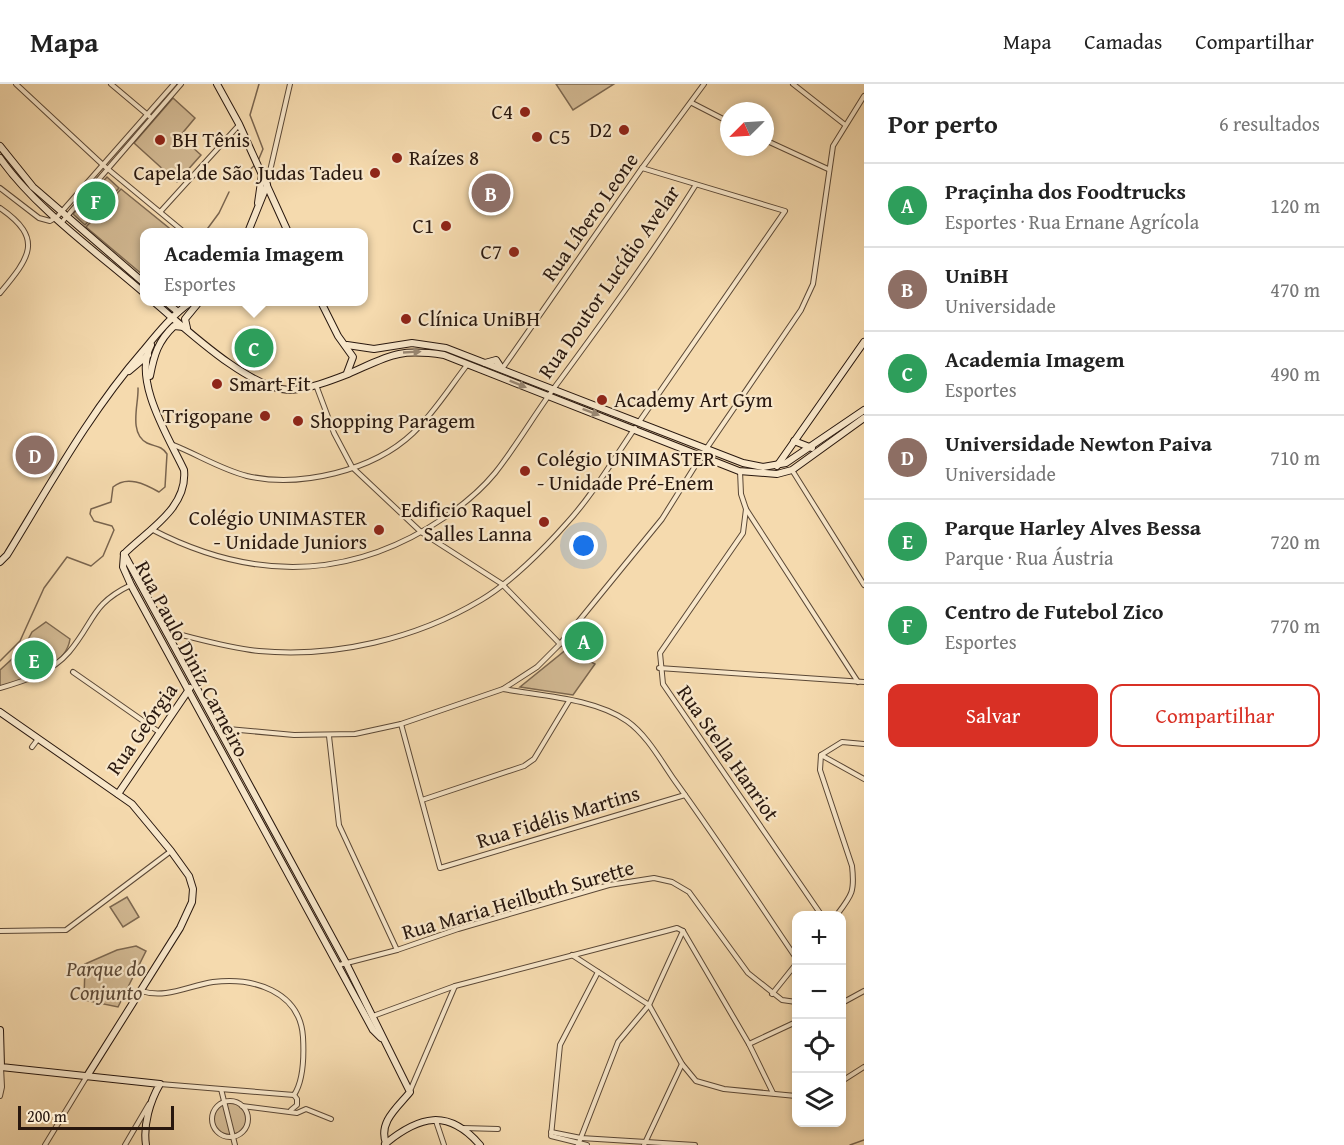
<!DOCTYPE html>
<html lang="pt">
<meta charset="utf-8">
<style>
:root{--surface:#fff;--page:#f2f2f2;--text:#222;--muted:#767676;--line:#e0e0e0;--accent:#d93025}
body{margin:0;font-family:"Gentium Book Plus",serif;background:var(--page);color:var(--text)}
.controls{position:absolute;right:18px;bottom:18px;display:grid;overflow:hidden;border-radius:12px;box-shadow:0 3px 9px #0003}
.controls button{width:54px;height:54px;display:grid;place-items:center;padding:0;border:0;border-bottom:2px solid var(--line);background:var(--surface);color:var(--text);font:30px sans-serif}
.compass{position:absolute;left:720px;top:18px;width:54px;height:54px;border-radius:50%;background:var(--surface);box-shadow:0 3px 9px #0003;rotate:246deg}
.scale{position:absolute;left:18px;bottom:15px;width:156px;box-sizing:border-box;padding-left:6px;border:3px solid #28170e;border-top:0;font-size:16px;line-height:21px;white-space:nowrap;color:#28170e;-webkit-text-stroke:4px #f8e7ca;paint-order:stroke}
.you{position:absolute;left:584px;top:462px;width:21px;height:21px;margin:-15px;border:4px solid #fff;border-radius:50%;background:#1a73e8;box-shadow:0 0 0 9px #1a73e833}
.badge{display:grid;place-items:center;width:39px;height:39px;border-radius:50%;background:var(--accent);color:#fff;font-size:20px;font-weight:700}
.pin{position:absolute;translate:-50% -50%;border:3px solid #fff;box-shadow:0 2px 6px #0006}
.popup{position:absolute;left:140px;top:144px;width:228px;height:78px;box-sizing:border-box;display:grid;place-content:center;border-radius:12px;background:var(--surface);filter:drop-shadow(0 2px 4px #0005);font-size:20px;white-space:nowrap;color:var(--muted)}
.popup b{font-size:22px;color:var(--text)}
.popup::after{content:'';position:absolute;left:50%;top:100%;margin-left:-12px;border:12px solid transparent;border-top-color:var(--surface)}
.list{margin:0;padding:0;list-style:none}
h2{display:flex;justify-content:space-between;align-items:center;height:78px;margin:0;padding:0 24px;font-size:26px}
h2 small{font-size:20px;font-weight:400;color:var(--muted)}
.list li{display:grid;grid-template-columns:39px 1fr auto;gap:18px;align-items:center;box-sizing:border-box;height:84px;padding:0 24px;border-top:2px solid var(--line)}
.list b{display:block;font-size:22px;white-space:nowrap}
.list p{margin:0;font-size:20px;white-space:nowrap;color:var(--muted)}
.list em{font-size:20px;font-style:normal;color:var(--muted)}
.actions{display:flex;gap:12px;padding:18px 24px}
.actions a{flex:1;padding:14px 0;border:2px solid var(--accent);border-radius:12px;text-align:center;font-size:21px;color:var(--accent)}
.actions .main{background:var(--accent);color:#fff}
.icon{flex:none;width:33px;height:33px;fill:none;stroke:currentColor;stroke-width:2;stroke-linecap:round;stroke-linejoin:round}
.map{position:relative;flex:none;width:864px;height:1061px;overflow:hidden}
header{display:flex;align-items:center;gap:36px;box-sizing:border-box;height:84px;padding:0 30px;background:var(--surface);border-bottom:2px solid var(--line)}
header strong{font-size:28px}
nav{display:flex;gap:33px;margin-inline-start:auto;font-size:21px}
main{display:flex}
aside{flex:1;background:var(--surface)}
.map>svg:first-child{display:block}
</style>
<header>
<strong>Mapa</strong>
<nav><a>Mapa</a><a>Camadas</a><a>Compartilhar</a></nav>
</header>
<main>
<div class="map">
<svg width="864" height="1061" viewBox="0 0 864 1061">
<rect width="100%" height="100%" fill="#f5daae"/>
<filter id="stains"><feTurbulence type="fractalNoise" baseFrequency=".00333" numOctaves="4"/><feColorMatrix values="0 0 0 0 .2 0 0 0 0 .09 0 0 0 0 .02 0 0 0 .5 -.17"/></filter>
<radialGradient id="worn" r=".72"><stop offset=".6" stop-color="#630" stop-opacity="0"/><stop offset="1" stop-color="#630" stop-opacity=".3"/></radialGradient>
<g fill="#d2b993" stroke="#7d6850" stroke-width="1.5">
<path d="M556 0H614L573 26Z"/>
<path d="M173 14 195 34 180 52 201 71 177 98 134 59Z"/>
<path d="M107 93 119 104 85 141 73 130Z"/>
<path d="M121 105 174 148H144V192L86 143Z"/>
<path d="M260 248 266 254 249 285 238 273Z"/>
<path d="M46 538 70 555C66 584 23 595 0 604V586L23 565 32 548Z"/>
<path d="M567 565 595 580 573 611 520 603Z"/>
<path d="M127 813 139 833 123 843 110 823Z"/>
<path d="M136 862 146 867 118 923 84 916 85 880 117 866Z"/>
<circle cx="230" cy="1035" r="18"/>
</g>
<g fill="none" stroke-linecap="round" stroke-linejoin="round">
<g stroke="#79644e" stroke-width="1.5">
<path d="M258 77 263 65 250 31 259 0"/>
<path d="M244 91 255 81"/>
<path d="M205 148 219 129 229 108"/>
<path d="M0 577 20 557 44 504 67 473 91 482 103 472 114 446 112 442 94 437 90 430 91 425 111 418 113 403C127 391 145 400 159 408L165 403 167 370C161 361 155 363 147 359 128 349 139 319 138 304"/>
<path d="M850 1061 864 1056"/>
</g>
<g stroke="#5b4836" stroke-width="6">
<g id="street">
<path d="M16 0 103 81 184 148"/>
<path d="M111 0 149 32"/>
<path d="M793 0 844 40"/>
<path d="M692 19 729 38"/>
<path d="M765 56 828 85"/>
<path d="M267 100 290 0"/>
<path d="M0 104 39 134 50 137 57 133 174 0"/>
<path d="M0 124C45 155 29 174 0 209"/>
<path d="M161 127 239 41"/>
<path d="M62 138 181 0"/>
<path d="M502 285 642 84 704 0"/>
<path d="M316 301 334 349 352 383 421 448 502 500 560 560"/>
<path d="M639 338 785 127 642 84"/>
<path d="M171 360C197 370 220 385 247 392 300 404 373 387 413 349 434 329 450 303 467 281"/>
<path d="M792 386 864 501"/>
<path d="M740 387 741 410 746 425 858 598"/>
<path d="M746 425 743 449 660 569 663 600 822 832"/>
<path d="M151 445C243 493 337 498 428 444 453 429 476 412 495 389 518 360 537 326 560 296 607 232 653 169 695 102"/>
<path d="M165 547C196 554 227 564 259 567 334 574 416 555 481 516 510 499 544 465 566 440 592 412 613 376 635 344"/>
<path d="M659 584 864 598"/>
<path d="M73 588 159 648"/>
<path d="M0 604C25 597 52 588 69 568 95 537 91 520 131 501"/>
<path d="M503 605C542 612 593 614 627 637 647 651 661 677 675 697 717 755 756 815 796 874"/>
<path d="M401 640 440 784 685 711"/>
<path d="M217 644 294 651 355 650 401 640 503 605 537 583 560 560 662 435 702 371 801 226 813 200 833 62 864 12"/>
<path d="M329 652 339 741 397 866"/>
<path d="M32 663 38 655"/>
<path d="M821 671 864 695"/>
<path d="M422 716 524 682 534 675 569 617"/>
<path d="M836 832C852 811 855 808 852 782L820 686 821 671 842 658 864 660"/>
<path d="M0 847 66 846 171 767"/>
<path d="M683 847 749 960 773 1009"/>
<path d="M572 871 649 921 682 980 696 997 724 1005 796 1012"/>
<path d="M339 881 397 866 458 845 609 801 654 794 672 798 689 808 748 889 782 916 796 918"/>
<path d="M141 907C166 915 188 902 213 898 253 893 300 907 303 953 304 971 304 996 294 1011L160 1000"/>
<path d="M772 910 796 880"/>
<path d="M842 919 864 907"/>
<path d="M373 932 455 902 666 847 677 844 683 847"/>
<path d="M749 960 796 938"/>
<path d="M842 997 864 983"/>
<path d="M221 1005 235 1061"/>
<path d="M410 1007 455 902"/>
<path d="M0 1012 2 1003 1 983"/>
<circle cx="230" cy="1035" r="18"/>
<path d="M242 1022 297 1029 306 1025 331 1035"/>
<path d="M291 1026 297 1021V1015L294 1011"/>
<path d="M436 1037 444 1061"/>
<path d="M463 1044 498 1045"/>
<path d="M551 1048 581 1054 695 1061"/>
<path d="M45 1061 87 992"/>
<path d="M125 1061 149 1020"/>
<path d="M578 1061 618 958 649 921 683 847"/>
<path d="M587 1061 551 1052 560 961 598 888"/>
<path d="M644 1061 682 980"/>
</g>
</g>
<g stroke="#28170e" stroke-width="8">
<g id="secondary">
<path d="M217 0 239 40 288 148"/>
<path d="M0 62 33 103 144 199"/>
<path d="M0 74C35 124 98 169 144 209"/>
<path d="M258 119 262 91"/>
<path d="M248 148 267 101"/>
<path d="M154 218C185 244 250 306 290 306 309 305 330 297 348 290 389 272 397 264 444 271L739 387 777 390 792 386 864 334"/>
<path d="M166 218 178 228"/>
<path d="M321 218 338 252 353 273 347 289"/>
<path d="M187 244 185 235 199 218"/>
<path d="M347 261 374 265 412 259 446 264 743 379 763 383 786 379 864 326"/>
<path d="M485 279 496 276 502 285"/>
<path d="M129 287 148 271"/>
<path d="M150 292C154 271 158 257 174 242L184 243"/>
<path d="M794 357 812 364"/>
<path d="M777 382 864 258"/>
<path d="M124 470 346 879 410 1008C398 1023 378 1038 386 1059"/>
<path d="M124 470 123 483 131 501 373 946 381 954"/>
<path d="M124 470C148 446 188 424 184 386 169 354 132 296 151 261"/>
<path d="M0 478 7 471C50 401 89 329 143 267 157 250 172 231 191 218"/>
<path d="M0 628 132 720 171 767 189 792 193 805 192 818 180 844 87 992"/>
<path d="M118 710 190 604"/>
<path d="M0 946 1 983 160 1000C150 1017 143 1041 146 1061"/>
<path d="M385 1060C419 1032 448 1024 480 1061"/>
</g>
</g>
<use href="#street" stroke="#f8e7ca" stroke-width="4"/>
<use href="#secondary" stroke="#f8e7ca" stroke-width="6"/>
</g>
<defs><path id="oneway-solid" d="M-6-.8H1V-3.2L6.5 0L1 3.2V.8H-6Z" transform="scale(1.5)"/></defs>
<g fill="#9a8975">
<use href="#oneway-solid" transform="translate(412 268) rotate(-3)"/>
<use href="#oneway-solid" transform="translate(518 300) rotate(22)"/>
<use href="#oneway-solid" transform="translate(591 328) rotate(21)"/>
</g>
<g fill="#8f2418" stroke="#f8e7ca" stroke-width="2">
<circle cx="525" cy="28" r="6"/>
<circle cx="624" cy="46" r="6"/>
<circle cx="537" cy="53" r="6"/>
<circle cx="160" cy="56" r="6"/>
<circle cx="397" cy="74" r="6"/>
<circle cx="375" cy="89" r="6"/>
<circle cx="446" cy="142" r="6"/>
<circle cx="514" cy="168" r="6"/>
<circle cx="406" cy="235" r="6"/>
<circle cx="217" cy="300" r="6"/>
<circle cx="602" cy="316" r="6"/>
<circle cx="265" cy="332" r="6"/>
<circle cx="298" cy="337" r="6"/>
<circle cx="525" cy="387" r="6"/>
<circle cx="544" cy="438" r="6"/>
<circle cx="379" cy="446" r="6"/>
</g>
<g text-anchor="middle" stroke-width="4.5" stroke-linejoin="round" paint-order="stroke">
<g font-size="21" fill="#28170e" stroke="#f8e7ca" text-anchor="end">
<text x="513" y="35">C4</text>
<text x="612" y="53">D2</text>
<text x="549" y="60" text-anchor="start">C5</text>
<text x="172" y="63" text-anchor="start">BH Tênis</text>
<text x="409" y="81" text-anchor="start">Raízes 8</text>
<text x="363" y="96">Capela de São Judas Tadeu</text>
<text x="434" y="149">C1</text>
<text x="502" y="175">C7</text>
<text x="418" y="242" text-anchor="start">Clínica UniBH</text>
<text x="229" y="307" text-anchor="start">Smart Fit</text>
<text x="614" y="323" text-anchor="start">Academy Art Gym</text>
<text x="253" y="339">Trigopane</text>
<text x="310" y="344" text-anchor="start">Shopping Paragem</text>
<text x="537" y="382" text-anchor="start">Colégio UNIMASTER<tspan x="537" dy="24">- Unidade Pré-Enem</tspan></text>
<text x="532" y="433">Edificio Raquel<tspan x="532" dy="24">Salles Lanna</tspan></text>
<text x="367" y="441">Colégio UNIMASTER<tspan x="367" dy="24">- Unidade Juniors</tspan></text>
</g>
<g font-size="21" fill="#28170e" stroke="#f8e7ca">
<text transform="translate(590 133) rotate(-55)" y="7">Rua Líbero Leone</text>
<text transform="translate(609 198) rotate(-55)" y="7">Rua Doutor Lucídio Avelar</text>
<text transform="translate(192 575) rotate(62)" y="7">Rua Paulo Diniz Carneiro</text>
<text transform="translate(142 645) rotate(-55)" y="7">Rua Geórgia</text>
<text transform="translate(728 669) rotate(55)" y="7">Rua Stella Hanriot</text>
<text transform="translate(558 733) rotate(-17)" y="7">Rua Fidélis Martins</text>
<text transform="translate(518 816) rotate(-16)" y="7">Rua Maria Heilbuth Surette</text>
</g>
<g font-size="21" font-style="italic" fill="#5b4836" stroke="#f8e7ca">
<text x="106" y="892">Parque do<tspan x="106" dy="24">Conjunto</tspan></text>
</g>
</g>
<rect width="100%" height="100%" filter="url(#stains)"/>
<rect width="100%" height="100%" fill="url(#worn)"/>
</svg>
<div class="controls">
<button>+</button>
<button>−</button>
<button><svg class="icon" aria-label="locate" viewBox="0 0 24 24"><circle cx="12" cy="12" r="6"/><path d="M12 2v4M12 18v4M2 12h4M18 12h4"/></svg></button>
<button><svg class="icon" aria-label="layers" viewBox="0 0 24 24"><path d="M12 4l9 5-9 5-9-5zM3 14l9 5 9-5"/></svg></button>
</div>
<svg class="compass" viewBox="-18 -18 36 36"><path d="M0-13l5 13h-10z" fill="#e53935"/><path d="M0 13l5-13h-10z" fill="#767676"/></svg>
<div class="scale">200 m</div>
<div class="you"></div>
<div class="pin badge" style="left:584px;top:557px;background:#2e9e5b">A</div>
<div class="pin badge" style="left:491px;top:109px;background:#8d6e63">B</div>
<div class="pin badge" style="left:254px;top:264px;background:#2e9e5b">C</div>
<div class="popup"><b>Academia Imagem</b>Esportes</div>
<div class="pin badge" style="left:35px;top:371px;background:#8d6e63">D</div>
<div class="pin badge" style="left:34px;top:576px;background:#2e9e5b">E</div>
<div class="pin badge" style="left:96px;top:117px;background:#2e9e5b">F</div>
</div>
<aside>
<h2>Por perto<small>6 resultados</small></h2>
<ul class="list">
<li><span class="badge" style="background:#2e9e5b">A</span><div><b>Praçinha dos Foodtrucks</b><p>Esportes · Rua Ernane Agrícola</p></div><em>120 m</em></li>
<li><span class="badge" style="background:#8d6e63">B</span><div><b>UniBH</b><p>Universidade</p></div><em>470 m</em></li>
<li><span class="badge" style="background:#2e9e5b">C</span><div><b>Academia Imagem</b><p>Esportes</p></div><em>490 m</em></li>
<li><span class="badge" style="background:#8d6e63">D</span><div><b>Universidade Newton Paiva</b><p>Universidade</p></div><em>710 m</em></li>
<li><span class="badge" style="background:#2e9e5b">E</span><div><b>Parque Harley Alves Bessa</b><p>Parque · Rua Áustria</p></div><em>720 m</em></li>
<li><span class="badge" style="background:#2e9e5b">F</span><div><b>Centro de Futebol Zico</b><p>Esportes</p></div><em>770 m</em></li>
</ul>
<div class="actions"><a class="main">Salvar</a><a>Compartilhar</a></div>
</aside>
</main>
